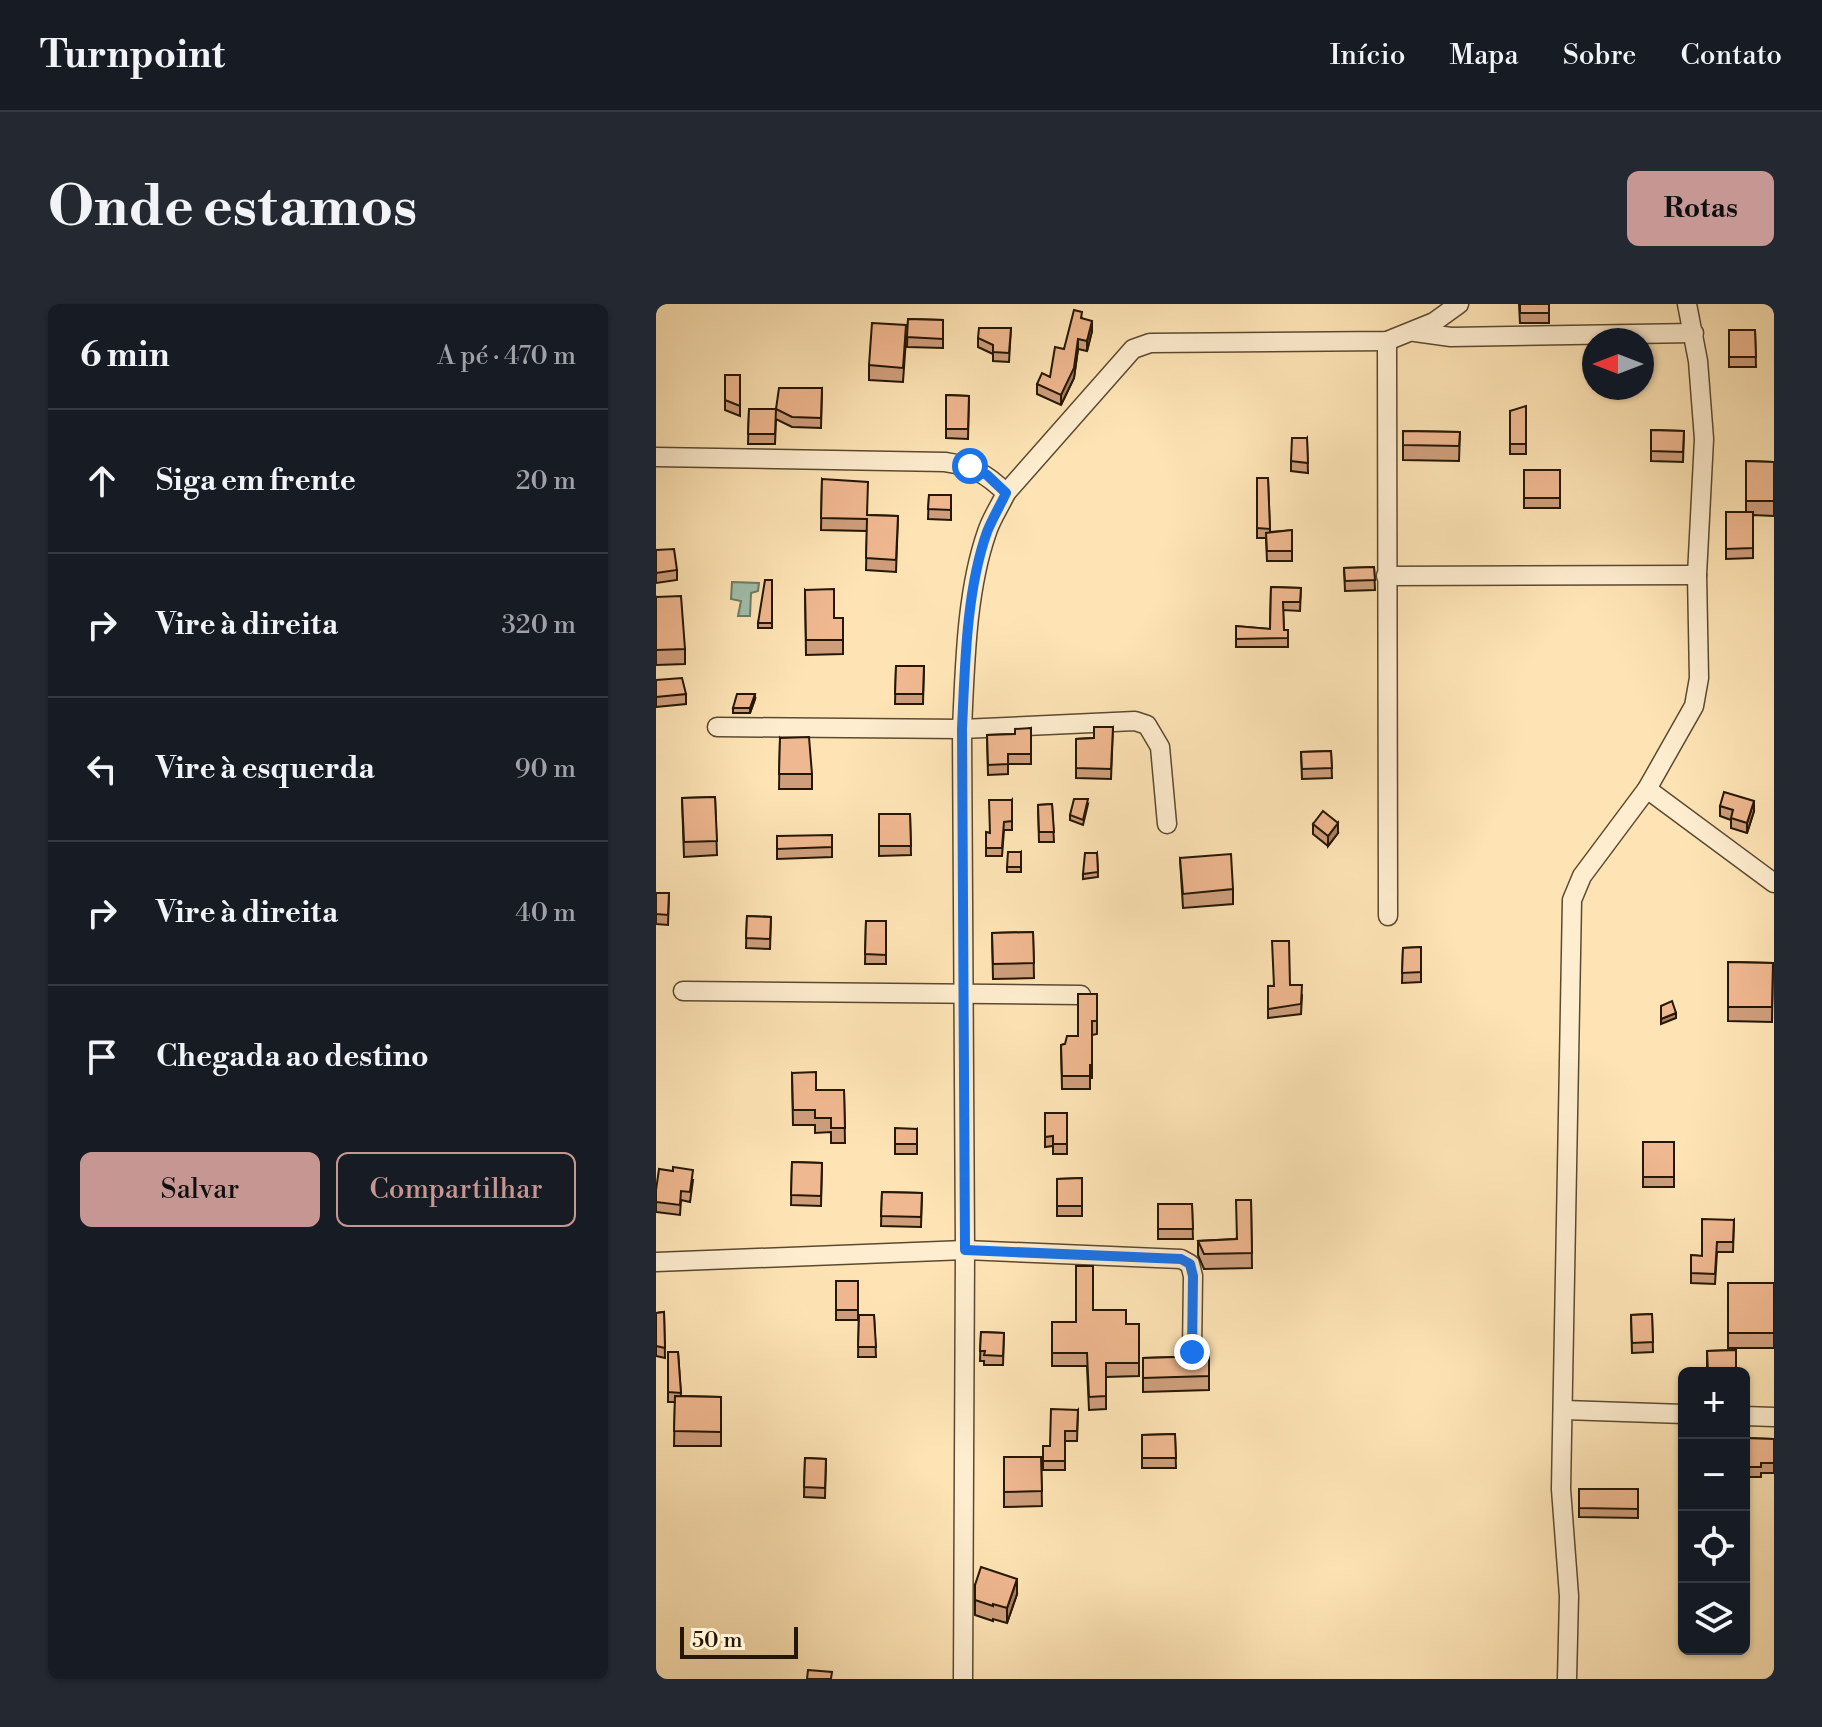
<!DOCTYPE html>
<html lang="pt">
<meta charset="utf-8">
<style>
:root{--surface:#171b24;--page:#242831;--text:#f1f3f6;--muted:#9ea1a6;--line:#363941;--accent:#c59692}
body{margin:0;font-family:"Libre Bodoni",serif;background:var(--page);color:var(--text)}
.controls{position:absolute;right:24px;bottom:24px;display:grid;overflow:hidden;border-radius:12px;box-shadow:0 2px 6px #0004}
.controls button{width:72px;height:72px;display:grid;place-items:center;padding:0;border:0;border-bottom:2px solid var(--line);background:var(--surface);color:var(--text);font:40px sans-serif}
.compass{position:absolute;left:926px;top:24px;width:72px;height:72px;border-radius:50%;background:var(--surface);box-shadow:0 2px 6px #0004;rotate:270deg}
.scale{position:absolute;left:24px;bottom:20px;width:118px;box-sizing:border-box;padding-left:8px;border:4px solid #251704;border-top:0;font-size:22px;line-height:28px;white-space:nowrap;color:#251704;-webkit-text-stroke:6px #feedcf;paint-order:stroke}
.stop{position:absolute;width:24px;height:24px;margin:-18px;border:6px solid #1a73e8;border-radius:50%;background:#fff}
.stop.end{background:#1a73e8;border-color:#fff;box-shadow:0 2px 8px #0008}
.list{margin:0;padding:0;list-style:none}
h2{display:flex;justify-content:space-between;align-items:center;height:104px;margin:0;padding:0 32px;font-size:34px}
h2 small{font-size:26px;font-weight:400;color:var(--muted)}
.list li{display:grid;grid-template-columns:52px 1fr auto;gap:24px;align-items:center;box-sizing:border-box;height:144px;padding:0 32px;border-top:2px solid var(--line)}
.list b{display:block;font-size:30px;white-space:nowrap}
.list em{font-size:26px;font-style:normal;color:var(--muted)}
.actions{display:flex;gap:16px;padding:24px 32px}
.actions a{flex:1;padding:18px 0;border:2px solid var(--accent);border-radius:12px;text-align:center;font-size:28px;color:var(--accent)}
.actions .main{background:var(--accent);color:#111}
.icon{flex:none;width:44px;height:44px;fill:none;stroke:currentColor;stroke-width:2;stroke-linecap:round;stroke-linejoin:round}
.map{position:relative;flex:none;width:1118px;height:1375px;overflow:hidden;border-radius:12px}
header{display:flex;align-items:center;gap:48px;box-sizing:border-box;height:112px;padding:0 40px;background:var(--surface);border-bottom:2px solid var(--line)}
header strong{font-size:38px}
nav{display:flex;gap:44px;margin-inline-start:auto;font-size:28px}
.intro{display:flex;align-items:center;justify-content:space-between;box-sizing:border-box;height:192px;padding:0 48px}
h1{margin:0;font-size:56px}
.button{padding:20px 36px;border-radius:12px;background:var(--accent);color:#111;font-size:28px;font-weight:700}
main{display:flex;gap:48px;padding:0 48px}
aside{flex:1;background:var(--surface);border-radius:12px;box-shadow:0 2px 6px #0004}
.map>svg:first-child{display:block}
</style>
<header>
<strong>Turnpoint</strong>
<nav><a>Início</a><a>Mapa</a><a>Sobre</a><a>Contato</a></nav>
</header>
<div class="intro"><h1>Onde estamos</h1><a class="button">Rotas</a></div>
<main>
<aside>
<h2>6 min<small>A pé · 470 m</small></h2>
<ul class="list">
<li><svg class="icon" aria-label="ahead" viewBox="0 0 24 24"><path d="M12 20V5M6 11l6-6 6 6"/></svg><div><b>Siga em frente</b></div><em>20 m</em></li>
<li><svg class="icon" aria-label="right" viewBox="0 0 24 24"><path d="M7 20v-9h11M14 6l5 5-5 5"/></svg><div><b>Vire à direita</b></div><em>320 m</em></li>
<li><svg class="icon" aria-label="left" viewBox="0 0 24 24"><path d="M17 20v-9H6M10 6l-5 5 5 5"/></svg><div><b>Vire à esquerda</b></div><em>90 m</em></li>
<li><svg class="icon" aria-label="right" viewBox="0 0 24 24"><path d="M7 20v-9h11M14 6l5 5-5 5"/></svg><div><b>Vire à direita</b></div><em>40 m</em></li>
<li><svg class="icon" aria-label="arrive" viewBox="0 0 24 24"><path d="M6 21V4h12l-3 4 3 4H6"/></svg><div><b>Chegada ao destino</b></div></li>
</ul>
<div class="actions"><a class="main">Salvar</a><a>Compartilhar</a></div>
</aside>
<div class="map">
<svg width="1118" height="1375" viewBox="0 0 1118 1375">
<rect width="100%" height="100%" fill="#fee4b5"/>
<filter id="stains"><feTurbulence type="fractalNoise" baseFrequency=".0025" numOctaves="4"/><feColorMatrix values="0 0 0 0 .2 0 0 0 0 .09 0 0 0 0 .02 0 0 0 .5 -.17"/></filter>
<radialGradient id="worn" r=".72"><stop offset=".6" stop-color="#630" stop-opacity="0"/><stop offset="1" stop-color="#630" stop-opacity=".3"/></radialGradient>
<path fill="#a0bfa9" stroke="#6f7c67" stroke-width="2" d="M76 278 103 279 102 287 95 289 94 312H82L85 297 75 295Z"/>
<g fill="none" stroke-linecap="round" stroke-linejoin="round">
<g stroke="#5b4a30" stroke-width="21">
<g id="street">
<path d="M759 28 795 33 1038 29"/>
<path d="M731 37 732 612"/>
<path d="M0 153 289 158C316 162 331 170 350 189L477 45 494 39 731 37 778 18 803 0"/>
<path d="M730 272 1041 271"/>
<path d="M61 423 306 425 479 417 491 421 504 443 511 520"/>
<path d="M991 485 1118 579"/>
<path d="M27 687 425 691"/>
<path d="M0 958 309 946 525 955 534 960 537 972 536 1048"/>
<path d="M908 1106 1028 1110"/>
<path d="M1088 1112 1118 1113"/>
<path d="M307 1375 309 946 306 425C309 362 310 288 331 228 335 215 344 202 350 189"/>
<path d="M911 1375 913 1292 905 1185 916 596 926 572 991 485 1038 402 1043 374 1041 271 1048 135 1042 57 1031 0"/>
</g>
</g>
<use href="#street" stroke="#feedcf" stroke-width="18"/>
</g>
<g fill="#ce9e7c" stroke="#251704" stroke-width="2">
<path d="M863 0H893V19H864Z"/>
<path d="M426 14 436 27 431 47 422 45 418 74 405 101 381 90V80L394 73 408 45Z"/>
<path d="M252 15 287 16V44L251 43Z"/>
<path d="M355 24 353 58 337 57V50L322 43V34Z"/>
<path d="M1073 26H1099L1100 63H1073Z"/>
<path d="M250 35 247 78 213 76V61Z"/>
<path d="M69 71H84V112L69 106Z"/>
<path d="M166 84 165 124 136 123 120 115 119 140H92L93 105H120Z"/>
<path d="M290 91 313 92 312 135 290 134Z"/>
<path d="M854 107 870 112V150H854Z"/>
<path d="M995 126 1028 127 1027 158 995 157Z"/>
<path d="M747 127 804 128 803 157 747 156Z"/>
<path d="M651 134 652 169 635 167V157Z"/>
<path d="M1090 157 1118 158V212L1097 211V254L1070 255V208H1090Z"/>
<rect x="868" y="166" width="36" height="38"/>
<path d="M601 174H612L614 228 636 226V257H611L610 234H601Z"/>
<path d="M166 175 211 211 242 212 240 268 210 266 211 227 165 226Z"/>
<path d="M273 191H295V216L272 215Z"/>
<path d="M0 246 21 266V276L0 279Z"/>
<path d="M718 263 719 286 689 287 688 264Z"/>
<path d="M116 276V324H102V319Z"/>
<path d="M615 283 645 284 644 307 627 306 628 326H632V343H580V322L614 325Z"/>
<path d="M149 286 178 314H187V350L150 351Z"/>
<path d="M0 293 29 345V360L0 361Z"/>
<path d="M240 362H268L267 400H239Z"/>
<path d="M0 376 30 390V400L0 403Z"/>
<path d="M99 395 94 409H77V404Z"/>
<path d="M457 423 455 475 420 474V435L438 434Z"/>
<path d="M375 424V460H352V470L332 471 331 431 359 430Z"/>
<path d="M124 434 156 470V485H123Z"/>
<path d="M675 447 676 474 646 475 645 448Z"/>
<path d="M59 493 61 551 28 553 26 494Z"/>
<path d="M356 496V526H348L346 552H330V528L334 529Z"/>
<path d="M396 500 398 538H383L382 501Z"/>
<path d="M432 500 427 521 414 516V511Z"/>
<path d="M1064 502 1098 507 1091 529 1075 524V516L1064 512Z"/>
<path d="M223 510H254L255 551 223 552Z"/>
<path d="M657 520 682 529 672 542 657 530Z"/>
<path d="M121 532 176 543V553L121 555Z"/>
<path d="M365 548V568H351V563Z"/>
<path d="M441 549 442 573 427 575V570Z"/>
<path d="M524 554 577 585V600L527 604Z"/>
<path d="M0 589H13L12 621 0 620Z"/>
<path d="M91 612 115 613 114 645 90 644Z"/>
<path d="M210 617H230V660H209Z"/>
<path d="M377 628 378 674 337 675 336 629Z"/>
<path d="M765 643V678L746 679 747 644Z"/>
<path d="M1072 658 1117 659 1116 718 1072 717Z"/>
<path d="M634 681 646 691 645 710 612 714V682Z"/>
<path d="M441 690V730L436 731V774H434V785H406L405 741 409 740 422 732Z"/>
<path d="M136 769 160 786H188L189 839H175V828L159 829V821H137Z"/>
<path d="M389 809H411V850H397V842L389 843Z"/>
<path d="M261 825V850H239V840Z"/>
<rect x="987" y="838" width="31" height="45"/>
<path d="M136 858 166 859 165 902 135 901Z"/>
<path d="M426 874V912H401V875Z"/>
<path d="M37 876 34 898 25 896 24 911 0 908V886Z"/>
<path d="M226 888 266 889 265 923 225 922Z"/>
<path d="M595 896 596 964 548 965 542 951V937L580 935Z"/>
<path d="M502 900H536L537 935H502Z"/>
<path d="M1078 916 1077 948H1061L1059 980 1035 979V951L1046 952Z"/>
<rect x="180" y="977" width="22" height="39"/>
<rect x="1072" y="979" width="46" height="65"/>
<path d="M437 1006 470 1020H483V1072L450 1073V1105L433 1106 431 1062H396V1018H420Z"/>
<path d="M8 1008 9 1054 0 1052V1009Z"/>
<path d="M996 1010 997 1048 976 1049 975 1011Z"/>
<path d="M203 1011H218L220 1053H202Z"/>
<path d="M325 1028 348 1029 347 1061H328V1057H324Z"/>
<path d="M1080 1046V1069H1051V1047Z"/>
<path d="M12 1048H22L25 1092 65 1093V1142H18L19 1098H12Z"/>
<path d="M553 1052V1086L487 1088V1054Z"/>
<path d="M422 1106 421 1137H409V1166H387V1142H394Z"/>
<path d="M519 1130 520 1164H486V1131Z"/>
<path d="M1088 1134 1118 1135V1169H1105V1173H1088Z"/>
<path d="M348 1153H385L386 1202 348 1203Z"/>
<path d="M149 1154 170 1155 169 1194 148 1193Z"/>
<path d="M923 1185H982V1214L923 1213Z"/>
<path d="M319 1281 361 1290 351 1319 337 1315V1317L319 1311Z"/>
</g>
<g fill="#a88165" stroke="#251704" stroke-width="2">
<path d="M436 17V27L431 47V37Z"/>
<path d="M422 35V45L418 74 405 101V91Z"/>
<path d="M99 390V395L94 409V404Z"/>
<path d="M1098 497V507L1091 529V519Z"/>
<path d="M682 519V529L672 542V532Z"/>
<path d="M1020 709V714L1005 720V715Z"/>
<path d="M361 1275V1290L351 1319V1304Z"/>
</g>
<g fill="#f0b890" stroke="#251704" stroke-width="2">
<rect x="864" y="0" width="29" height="9"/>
<path d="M418 6 426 8 425 14 436 17 431 37 422 35 418 64 405 91 381 80 386 69 394 73 399 43 408 45Z"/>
<path d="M252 15 287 16V35L251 33Z"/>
<path d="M216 19 250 21 247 64 213 61Z"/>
<path d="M323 24H355L353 49 337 48V41L322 34Z"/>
<path d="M1073 26H1099L1100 53H1073Z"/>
<path d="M69 71H84V102L69 96Z"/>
<path d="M123 84H166L165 114 136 113 120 105Z"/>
<path d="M290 91 313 92 312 125H290Z"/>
<path d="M870 102V140H854V107Z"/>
<path d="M93 105H120L119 130H92Z"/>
<path d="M995 126 1028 127 1027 148 995 147Z"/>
<path d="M747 127 804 128 803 142 747 141Z"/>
<path d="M636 134H651L652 159 635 157Z"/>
<path d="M1090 157 1118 158V197H1090Z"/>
<rect x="868" y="166" width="36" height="28"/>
<path d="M601 174H612L614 225 601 224Z"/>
<path d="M166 175 212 178 211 211 242 212 240 256 210 254 211 215 165 214Z"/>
<path d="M273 191H295V206L272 205Z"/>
<path d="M1070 208H1097V244L1070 245Z"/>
<path d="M636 226V247H611L610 229Z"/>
<path d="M18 245 21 266 0 269V246Z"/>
<path d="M718 263 719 276 689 277 688 264Z"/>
<path d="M109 276H116V319H102Z"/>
<path d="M615 283 645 284 644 298H627L628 326H632V334L580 335V322L614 325Z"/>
<path d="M178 285V314H187V336H150L149 286Z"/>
<path d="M25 292 29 345 0 346V293Z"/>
<path d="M240 362H268L267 390H239Z"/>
<path d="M26 374 30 390 0 393V376Z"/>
<path d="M81 390H99L94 404H77Z"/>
<path d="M438 423H457L455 465 420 464V435L438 434Z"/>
<path d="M375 424V450H352V460L332 461 331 431 359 430V425Z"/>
<path d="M153 433 156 470H123L124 434Z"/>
<path d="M675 447 676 464 646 465 645 448Z"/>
<path d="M1068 488 1098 497 1091 519 1075 514 1077 506 1064 502Z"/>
<path d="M59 493 61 537 28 538 26 494Z"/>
<path d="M418 495H432L427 516 414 511Z"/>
<path d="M333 496H356V517L348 518 346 544H330V528L334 529Z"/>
<path d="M396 500 398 528H383L382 501Z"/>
<path d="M667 507 682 519 672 532 657 520Z"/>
<path d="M223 510H254L255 542H223Z"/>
<path d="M176 531V543L121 545V532Z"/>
<path d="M352 548H365V563H351Z"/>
<path d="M429 549H441L442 568 427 570Z"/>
<path d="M575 550 577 585 527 590 524 554Z"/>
<path d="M0 589H13L12 611 0 610Z"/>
<path d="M91 612 115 613 114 635 90 634Z"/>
<path d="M210 617H230V651L209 650Z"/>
<path d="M377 628 378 659 337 660 336 629Z"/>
<path d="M616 637H633L634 681H646L645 700 612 705V682H618Z"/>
<path d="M765 643V668L746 669 747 644Z"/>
<path d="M1072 658 1117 659 1116 703H1072Z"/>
<path d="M422 690H441V717H436V761H434V772H406L405 741 409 740 411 732H422Z"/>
<path d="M1016 697 1020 709 1005 715V702Z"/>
<path d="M160 768V786H188L189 824H175V814H159V806H137L136 769Z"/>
<path d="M389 809H411V840H397V832L389 833Z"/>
<path d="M239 824 261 825V840H239Z"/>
<rect x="987" y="838" width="31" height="35"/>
<path d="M136 858 166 859 165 892 135 891Z"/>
<path d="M17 863 37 866 34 888 25 887 24 901 0 898V886L3 865 17 867Z"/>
<path d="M426 874V902H401V875Z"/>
<path d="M226 888 266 889 265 913 225 912Z"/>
<path d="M580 896H595L596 949 548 950 542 937 581 935Z"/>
<path d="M502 900H536L537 925H502Z"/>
<path d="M1046 915 1078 916 1077 938H1061L1059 970 1035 969V951L1046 952Z"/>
<path d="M420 962H437V1006H470V1020H483V1059H450V1092L433 1093 431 1049H396V1018H420Z"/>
<rect x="180" y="977" width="22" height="29"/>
<rect x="1072" y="979" width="46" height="50"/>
<path d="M8 1008 9 1044 0 1042V1009Z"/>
<path d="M996 1010 997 1038 976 1039 975 1011Z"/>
<path d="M203 1011H218L220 1043H202Z"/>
<path d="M325 1028 348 1029 347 1052 328 1051 329 1047H324Z"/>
<path d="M1080 1046V1067L1052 1068 1051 1047Z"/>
<path d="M12 1048H22L25 1089 12 1088Z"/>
<path d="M553 1052V1072L487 1074V1054Z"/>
<path d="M19 1092 65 1093V1128L18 1127Z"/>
<path d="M395 1105 422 1106 421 1127H409V1157H387V1142H394Z"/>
<path d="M519 1130 520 1154H486V1131Z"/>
<path d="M1088 1134 1118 1135V1159H1105V1163H1088Z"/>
<path d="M348 1153H385L386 1187 348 1188Z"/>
<path d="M149 1154 170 1155 169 1184 148 1183Z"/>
<path d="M923 1185H982V1205L923 1204Z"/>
<path d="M325 1263 361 1275 351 1304 337 1300V1302L319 1296V1281Z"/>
<path d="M152 1366 176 1368 175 1375H151Z"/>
</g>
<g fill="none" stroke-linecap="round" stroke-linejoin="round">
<path stroke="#1a73e8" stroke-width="10" d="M314 162 331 171 350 189C344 202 336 215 331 228 310 287 309 362 306 425L309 946 525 955 534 960 537 972 536 1048"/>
</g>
<rect width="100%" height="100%" filter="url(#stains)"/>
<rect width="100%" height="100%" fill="url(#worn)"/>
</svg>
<div class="controls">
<button>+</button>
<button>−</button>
<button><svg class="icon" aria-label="locate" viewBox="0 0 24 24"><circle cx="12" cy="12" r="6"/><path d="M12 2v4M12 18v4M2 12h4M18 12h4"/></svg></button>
<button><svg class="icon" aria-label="layers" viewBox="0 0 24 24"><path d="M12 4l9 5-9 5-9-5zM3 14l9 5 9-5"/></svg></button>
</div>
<svg class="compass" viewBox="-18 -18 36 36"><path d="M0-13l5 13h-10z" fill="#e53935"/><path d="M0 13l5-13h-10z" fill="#9ea1a6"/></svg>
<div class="scale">50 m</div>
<div class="stop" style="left:314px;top:162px"></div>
<div class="stop end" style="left:536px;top:1048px"></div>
</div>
</main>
